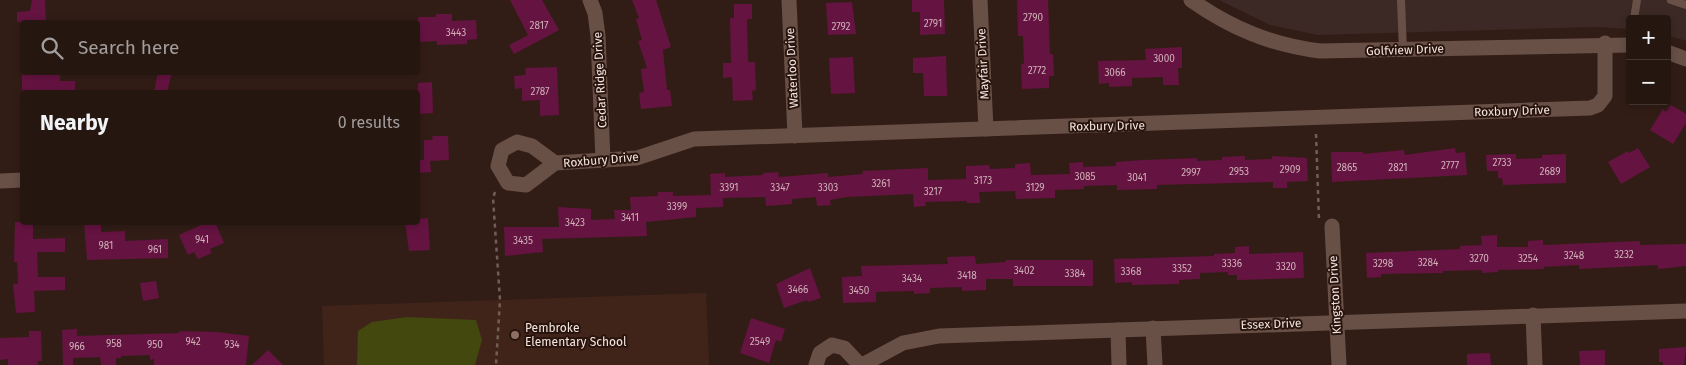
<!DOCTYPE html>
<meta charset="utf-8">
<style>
:root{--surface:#261610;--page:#32231e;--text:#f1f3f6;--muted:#a49f9f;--line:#423530}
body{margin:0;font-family:"Fira Sans",sans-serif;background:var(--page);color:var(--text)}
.controls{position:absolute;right:15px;top:15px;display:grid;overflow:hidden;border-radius:5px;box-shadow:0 2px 8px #0003}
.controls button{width:45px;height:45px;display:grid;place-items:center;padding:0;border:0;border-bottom:1px solid var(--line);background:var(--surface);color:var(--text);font:25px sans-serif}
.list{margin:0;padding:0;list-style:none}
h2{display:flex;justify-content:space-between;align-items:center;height:65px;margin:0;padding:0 20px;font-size:21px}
h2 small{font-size:16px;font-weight:400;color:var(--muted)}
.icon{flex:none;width:28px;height:28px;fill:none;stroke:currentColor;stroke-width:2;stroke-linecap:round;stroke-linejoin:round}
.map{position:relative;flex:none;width:1686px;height:365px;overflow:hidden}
.search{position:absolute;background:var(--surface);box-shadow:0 2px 8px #0003;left:20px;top:20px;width:400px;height:55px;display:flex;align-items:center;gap:12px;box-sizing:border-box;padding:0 18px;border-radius:5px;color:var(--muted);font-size:19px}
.panel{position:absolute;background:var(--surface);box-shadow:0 2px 8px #0003;left:20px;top:90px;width:400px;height:135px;border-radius:5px}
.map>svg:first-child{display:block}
</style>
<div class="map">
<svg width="1686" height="365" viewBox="0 0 1686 365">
<rect width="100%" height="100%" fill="#321d16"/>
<path fill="#3c2925" d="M1219 0H1686V41L1667 35V19H1630V29L1597 27 1318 35 1270 25Z"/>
<path fill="#40241a" d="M706 293 709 365H324L322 306Z"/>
<path fill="#42480e" d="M407 317 476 320 482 340 475 365H357L358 331 372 322Z"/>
<g fill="#651341">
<path d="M32 0H45L46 22H17V12L30 11Z"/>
<path d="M510 0H542L559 30 514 54 509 45 528 35Z"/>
<path d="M632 0H656L671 47 663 50 667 90H670L672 106 641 109 639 93 644 92 641 69 647 68 638 41 642 40 636 19 639 18Z"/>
<path d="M912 0H944L945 34 920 35V12H912Z"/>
<path d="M1017 0H1048L1050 54H1053L1054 76H1049V88L1022 89 1021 64H1024L1023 36H1018Z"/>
<path d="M852 2 856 34 828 35 826 3Z"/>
<path d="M734 4H752V19H747L748 62H755L756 90 752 91 753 100 733 101 732 77 723 78V63H731L730 18H734Z"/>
<path d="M436 14H452V21L476 20 477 39 467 40V44L437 45V41L418 42V17H436Z"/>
<path d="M1182 47V68H1178L1179 85H1163V77L1132 78V86L1109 87V83L1099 84 1098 61 1146 60 1145 49Z"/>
<path d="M946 56 947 96H924L923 73H913V58Z"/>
<path d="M853 57 855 93 831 94 829 58Z"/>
<path d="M557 67 559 115 540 116V100L522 101V88L515 89 514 76 526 75 525 68Z"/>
<path d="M22 72H60V81H75V92H22Z"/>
<path d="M158 72H172L167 92H154Z"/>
<path d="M432 82 433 113 418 114V83Z"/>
<path d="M1671 105 1686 114V123L1673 144 1650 130 1663 109 1666 112Z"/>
<path d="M432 136H448L449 160 430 161 431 172 418 173V160H424V140H433Z"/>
<path d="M1455 148 1456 153 1465 152 1467 175 1332 182 1331 152H1363V154L1404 150 1405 155Z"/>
<path d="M1638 148 1650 167 1621 184 1608 162 1628 151 1629 153Z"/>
<path d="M1516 154V159L1542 158V155L1566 154V183L1503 185 1502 178H1498V171H1487L1486 155Z"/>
<path d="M1245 156V160L1272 159V156L1307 158 1308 181 1287 182V188H1273V182L1157 185V189L1117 190V185L1084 186V189L1055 190V198L1016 199 1015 191 979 192 980 203H967V201L925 202 926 206 914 207 913 194 847 197 830 200 831 205 817 206 816 197 792 199V204L766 206 765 197 723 198V207L696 208V217L646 222 647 236 542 239 543 252 505 256 504 227H559L558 207 591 209V220L615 219 614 210H631L630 197 658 196V192H673V196L711 195 710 174 725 173V177L763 175V173L778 172 779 177 828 173V177L863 174 862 171 928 168V180L966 179V166L989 165 990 169 1015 168V164L1030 163 1031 175 1070 174 1069 163 1083 162V167L1116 166V162L1143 160 1197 158V161L1222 160V157Z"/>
<path d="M428 218 430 250 409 251 405 222H418V219Z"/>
<path d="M15 222H33V239L65 238V252H37L38 277H65V290L34 291 35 312 16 313 13 284H18L17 262H14Z"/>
<path d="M84 222H101V232L125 231V241L168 239V258L87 260Z"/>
<path d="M208 222H215L224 243 210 249 212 253 198 259 194 252 188 255 179 235Z"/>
<path d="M1497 235V247H1528V241L1543 240V245L1640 241V245L1686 244V266L1658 269V265L1579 269V265L1544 267V269L1498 270V272L1482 273V270L1443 271V273L1381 274V277L1367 278 1366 253 1460 249V246L1482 245 1481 236Z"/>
<path d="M1249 246V254L1303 252 1304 278 1237 280V275H1228V272L1200 273V279L1179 280V284L1132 285V282L1115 283 1114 259 1214 256V254L1235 253V247Z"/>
<path d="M975 256 976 264 1006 262V260H1093V286H1013V279H986V290L962 291V287L930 288V293L914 294V291L876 292V302L843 303 842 277 862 276 861 266 948 264 947 257Z"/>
<path d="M810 268 821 298 808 302 807 300 784 308 776 284Z"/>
<path d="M156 281 159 298 143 301 140 283Z"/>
<path d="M751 318 785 329 781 342 776 340 769 363 740 353Z"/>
<path d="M77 329V336L179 333V331L217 332 249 336 246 365H154V359L150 360V355L121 356V358H116V365H101L100 357 73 358V365H63L62 330Z"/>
<path d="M29 331H41L42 361H38V365H8V359L0 360V338L29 337Z"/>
<path d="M1686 347 1684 365H1663V362H1659V349Z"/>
<path d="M268 350 283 365H252Z"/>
<path d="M1605 350V365H1580L1579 351Z"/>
<path d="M1490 353 1491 365H1467V354Z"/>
</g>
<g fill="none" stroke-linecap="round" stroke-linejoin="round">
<g stroke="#715e58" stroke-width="2.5" stroke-dasharray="4 4" stroke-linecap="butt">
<path d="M1316 134 1319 220"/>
<path d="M495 192 493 198 500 300 496 365"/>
</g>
<g stroke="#685047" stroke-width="8">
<path d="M1401 0 1403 50"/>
<path d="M1671 0 1686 5"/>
<path d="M1634 19 1637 0"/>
</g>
<g stroke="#685047" stroke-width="15">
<path d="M590 0 595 13 598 36 603 161"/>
<path d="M789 0 795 136"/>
<path d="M980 0 986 129"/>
<path d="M1191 0C1231 28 1271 45 1320 51L1630 45"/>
<path d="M1667 52 1686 59"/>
<path d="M555 163 526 185 508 183 498 166 502 150 517 142 532 146 555 163 637 158 694 139 1590 108 1598 105 1605 96V43"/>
<path d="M0 181 22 180"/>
<path d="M1332 226 1339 365"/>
<path d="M1533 315 1535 365"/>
<path d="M1153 328 1155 365"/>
<path d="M1118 330 1119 365"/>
<path d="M816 365 820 353 832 345 844 348 860 365"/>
<path d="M862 365 903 343 939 336 1686 311"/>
</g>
</g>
<circle fill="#8d6e63" stroke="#28140d" stroke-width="2" cx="515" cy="335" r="5"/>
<g text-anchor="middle" stroke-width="4" stroke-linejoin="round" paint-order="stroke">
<g font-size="10" fill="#d0b0b8">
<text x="1033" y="21">2790</text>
<text x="933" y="27">2791</text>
<text x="539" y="29">2817</text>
<text x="841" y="30">2792</text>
<text x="456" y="36">3443</text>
<text x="1164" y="62">3000</text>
<text x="1037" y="74">2772</text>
<text x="1115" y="76">3066</text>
<text x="540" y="95">2787</text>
<text x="1502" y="166">2733</text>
<text x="1450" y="169">2777</text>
<text x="1347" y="171">2865</text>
<text x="1398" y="171">2821</text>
<text x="1290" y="173">2909</text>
<text x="1239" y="175">2953</text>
<text x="1550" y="175">2689</text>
<text x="1191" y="176">2997</text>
<text x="1085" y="180">3085</text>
<text x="1137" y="181">3041</text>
<text x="983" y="184">3173</text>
<text x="881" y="187">3261</text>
<text x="729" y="191">3391</text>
<text x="780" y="191">3347</text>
<text x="828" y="191">3303</text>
<text x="1035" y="191">3129</text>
<text x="933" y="195">3217</text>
<text x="677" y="210">3399</text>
<text x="630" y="221">3411</text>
<text x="575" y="226">3423</text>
<text x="202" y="243">941</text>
<text x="523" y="244">3435</text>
<text x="106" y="249">981</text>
<text x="155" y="253">961</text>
<text x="1624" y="258">3232</text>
<text x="1574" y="259">3248</text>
<text x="1479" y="262">3270</text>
<text x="1528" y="262">3254</text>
<text x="1428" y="266">3284</text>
<text x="1232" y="267">3336</text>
<text x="1383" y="267">3298</text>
<text x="1286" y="270">3320</text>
<text x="1182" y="272">3352</text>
<text x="1024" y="274">3402</text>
<text x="1131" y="275">3368</text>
<text x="1075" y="277">3384</text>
<text x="967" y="279">3418</text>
<text x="912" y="282">3434</text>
<text x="798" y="293">3466</text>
<text x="859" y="294">3450</text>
<text x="193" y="345">942</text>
<text x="760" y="345">2549</text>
<text x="114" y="347">958</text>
<text x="155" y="348">950</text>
<text x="232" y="348">934</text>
<text x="77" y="350">966</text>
</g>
<g font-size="12" fill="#f4e5e0" stroke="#28140d">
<text transform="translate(1405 50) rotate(-2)" y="4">Golfview Drive</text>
<text transform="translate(983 64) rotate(-93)" y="4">Mayfair Drive</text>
<text transform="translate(792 68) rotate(-93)" y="4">Waterloo Drive</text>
<text transform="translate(600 80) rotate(-93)" y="4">Cedar Ridge Drive</text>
<text transform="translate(1512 111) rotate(-2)" y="4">Roxbury Drive</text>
<text transform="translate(1107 126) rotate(-1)" y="4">Roxbury Drive</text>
<text transform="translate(601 160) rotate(-5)" y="4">Roxbury Drive</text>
<text transform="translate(1335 295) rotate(-93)" y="4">Kingston Drive</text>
<text transform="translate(1271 324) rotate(-2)" y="4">Essex Drive</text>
</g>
<g font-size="12" fill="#f4e5e0" stroke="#28140d" text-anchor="start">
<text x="525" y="332">Pembroke<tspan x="525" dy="14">Elementary School</tspan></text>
</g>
</g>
</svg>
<div class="controls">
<button>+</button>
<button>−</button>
</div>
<div class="search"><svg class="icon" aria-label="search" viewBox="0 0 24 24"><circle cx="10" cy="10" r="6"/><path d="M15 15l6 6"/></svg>Search here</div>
<section class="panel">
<h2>Nearby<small>0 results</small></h2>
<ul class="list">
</ul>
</section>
</div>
